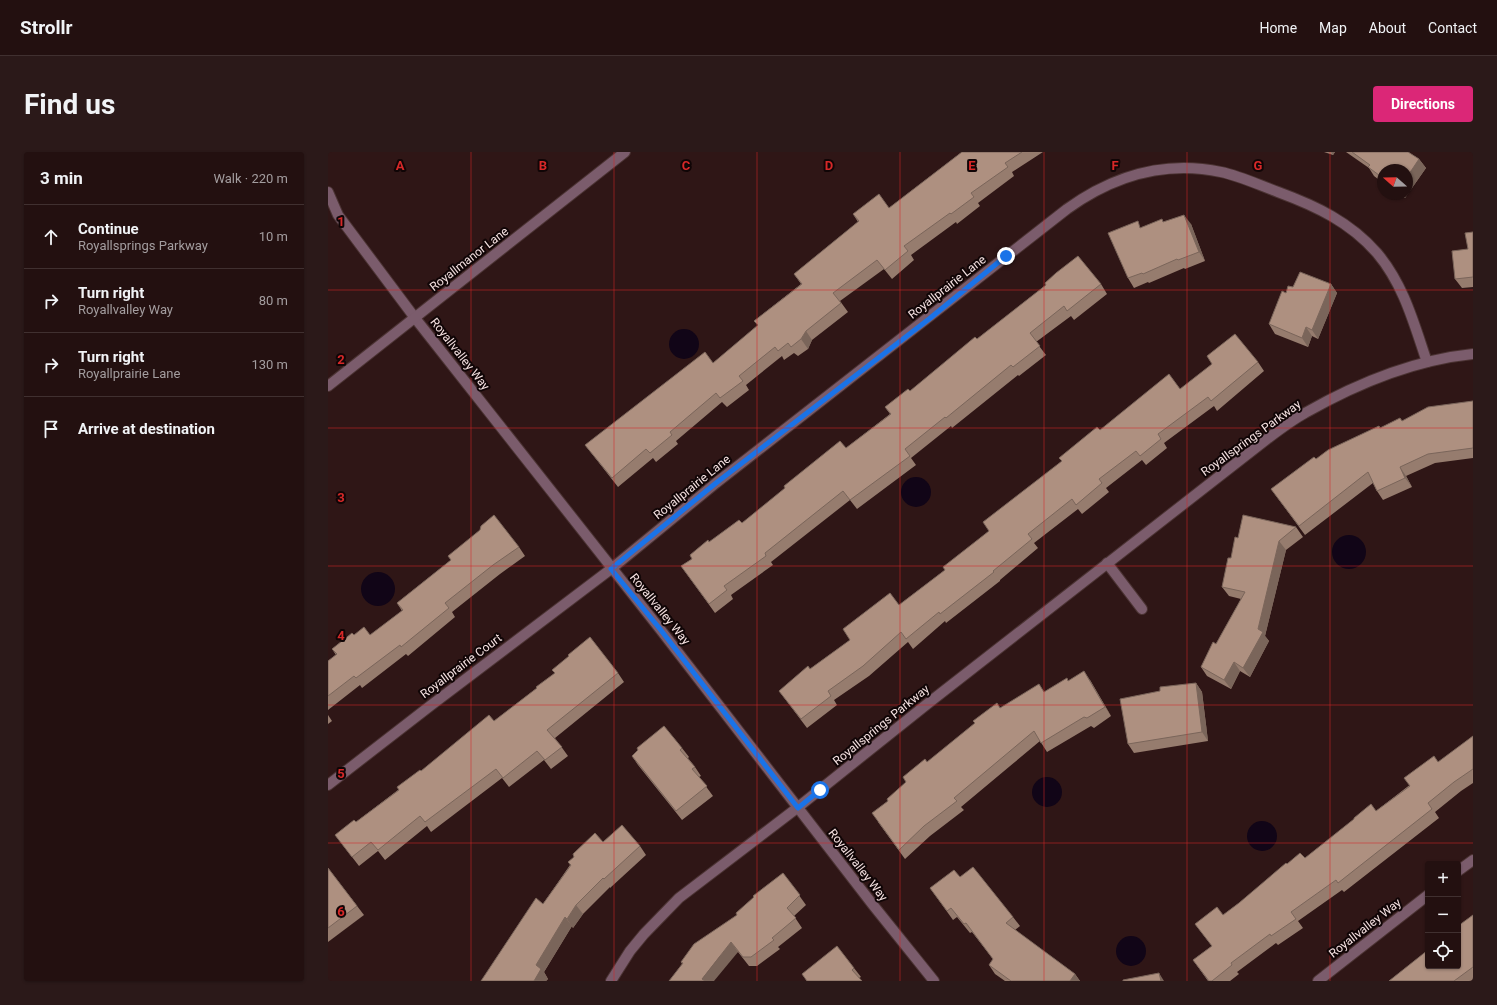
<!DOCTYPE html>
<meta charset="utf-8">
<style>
:root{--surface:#231010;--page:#2b1919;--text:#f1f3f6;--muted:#a39d9f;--line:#403030;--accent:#db2777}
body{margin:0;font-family:Roboto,sans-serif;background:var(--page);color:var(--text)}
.controls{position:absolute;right:12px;bottom:12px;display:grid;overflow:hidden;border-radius:4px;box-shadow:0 1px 3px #0004}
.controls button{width:36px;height:36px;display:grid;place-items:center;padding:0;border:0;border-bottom:1px solid var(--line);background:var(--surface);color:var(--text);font:20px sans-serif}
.compass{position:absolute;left:1049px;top:12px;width:36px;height:36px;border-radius:50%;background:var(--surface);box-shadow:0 1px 3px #0004;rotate:290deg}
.stop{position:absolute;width:12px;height:12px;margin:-9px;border:3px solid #1a73e8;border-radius:50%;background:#fff}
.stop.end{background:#1a73e8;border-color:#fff;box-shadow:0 1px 4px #0008}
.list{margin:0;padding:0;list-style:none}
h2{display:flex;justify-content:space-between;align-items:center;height:52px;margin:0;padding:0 16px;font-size:17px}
h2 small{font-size:13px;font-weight:400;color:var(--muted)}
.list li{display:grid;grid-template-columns:26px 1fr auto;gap:12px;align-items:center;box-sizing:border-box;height:64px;padding:0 16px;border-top:1px solid var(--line)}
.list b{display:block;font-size:15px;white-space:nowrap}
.list p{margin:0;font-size:13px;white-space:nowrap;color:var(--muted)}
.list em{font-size:13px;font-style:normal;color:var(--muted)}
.icon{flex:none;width:22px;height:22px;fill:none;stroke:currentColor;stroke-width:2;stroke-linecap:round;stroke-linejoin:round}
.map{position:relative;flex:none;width:1145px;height:829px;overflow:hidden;border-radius:4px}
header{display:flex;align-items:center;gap:24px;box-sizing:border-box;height:56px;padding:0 20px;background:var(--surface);border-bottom:1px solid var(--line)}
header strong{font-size:19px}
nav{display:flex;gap:22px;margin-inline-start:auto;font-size:14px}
.intro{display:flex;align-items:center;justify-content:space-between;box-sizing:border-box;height:96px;padding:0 24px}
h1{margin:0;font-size:28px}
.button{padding:10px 18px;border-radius:4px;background:var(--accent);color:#fff;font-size:14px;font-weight:700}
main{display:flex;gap:24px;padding:0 24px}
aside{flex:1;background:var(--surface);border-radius:4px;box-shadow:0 1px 3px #0004}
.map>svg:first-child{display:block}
</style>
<header>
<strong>Strollr</strong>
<nav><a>Home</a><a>Map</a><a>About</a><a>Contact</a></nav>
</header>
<div class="intro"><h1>Find us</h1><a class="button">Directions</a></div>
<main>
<aside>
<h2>3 min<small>Walk · 220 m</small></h2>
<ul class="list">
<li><svg class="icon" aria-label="ahead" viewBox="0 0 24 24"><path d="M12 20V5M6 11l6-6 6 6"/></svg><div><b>Continue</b><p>Royallsprings Parkway</p></div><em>10 m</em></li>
<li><svg class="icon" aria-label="right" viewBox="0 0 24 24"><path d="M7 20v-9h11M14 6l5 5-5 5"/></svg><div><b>Turn right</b><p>Royallvalley Way</p></div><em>80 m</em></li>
<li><svg class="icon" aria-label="right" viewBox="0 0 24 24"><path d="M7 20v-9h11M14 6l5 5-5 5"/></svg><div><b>Turn right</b><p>Royallprairie Lane</p></div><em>130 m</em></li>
<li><svg class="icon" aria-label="arrive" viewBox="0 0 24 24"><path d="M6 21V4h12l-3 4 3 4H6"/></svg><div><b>Arrive at destination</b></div></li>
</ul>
</aside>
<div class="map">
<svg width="1145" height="829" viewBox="0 0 1145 829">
<rect width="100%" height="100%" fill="#2f1616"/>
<g fill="#110517">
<circle cx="356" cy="192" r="15"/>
<circle cx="588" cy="340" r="15"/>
<circle cx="1021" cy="400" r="17"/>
<circle cx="50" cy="437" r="17"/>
<circle cx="719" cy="640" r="15"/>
<circle cx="934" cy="684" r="15"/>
<circle cx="803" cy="799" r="15"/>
</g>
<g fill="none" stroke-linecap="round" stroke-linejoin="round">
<g stroke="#4b3333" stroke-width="12">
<g id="street">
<path d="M0 40 10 63 87 166 332 477 545 753 606 829"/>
<path d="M0 234 297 0"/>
<path d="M779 411 814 457"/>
<path d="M0 633 102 554 283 417 388 331 739 57C785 24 836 8 893 20 912 24 931 33 950 40 988 54 1022 70 1049 101 1076 133 1086 172 1099 210"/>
<path d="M1130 719 1145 708"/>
<path d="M283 829 302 799 316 782 351 746 469 656 603 549 939 287C951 278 964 268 977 261 1028 232 1086 208 1145 202"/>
<path d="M990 829 1100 743"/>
</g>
</g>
<use href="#street" stroke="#7b5c6c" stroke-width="10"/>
</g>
<g fill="#967c6e">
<path d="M634 0H715L684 20 686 24 650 51 652 54 629 72 628 70 583 103 586 108 564 127 556 117 512 149 520 160 484 188 480 197 470 204 466 201 456 208 454 204 418 233 421 238 399 255 394 250 348 289 350 292 328 310 325 306 290 335 257 293 385 211 430 174 426 169 473 132 466 122 530 70 525 62 561 56Z"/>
<path d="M996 0H1007L1005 3Z"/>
<path d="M1018 0H1080L1091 7 1098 16 1077 46 1071 42H1079L1055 18V31L1046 24 1041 16Z"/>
<path d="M836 70 863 72 877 109 857 117 856 116 821 131 820 130 806 136 800 126 814 75Z"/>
<path d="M1145 80V135L1134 136 1127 127 1140 97Z"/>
<path d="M717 131 773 132 779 142 746 168 743 164 708 190 718 203 691 224 690 223 624 276 623 274 583 306 588 313 529 357 522 348 443 410 445 413 403 443 405 447 387 461 353 414 364 407 381 390 414 371 518 296 562 262 557 255 582 239 649 187 718 133Z"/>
<path d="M1003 132 1009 141 990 187 984 184 980 195 947 182 941 172 958 141 965 135Z"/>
<path d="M930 210 936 219 889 259 886 254 836 291 839 296 818 313 814 308 778 336 781 340 754 362 750 357 706 391 710 396 672 428V429L618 471 617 469 585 497 580 490 541 524 506 548 509 553 479 576 451 539 482 517 571 453 617 418 661 379 734 309 772 278 852 237Z"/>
<path d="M1145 249V306L1107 311 1078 324 1084 335 1055 348 1049 339 1045 331 977 383 943 337 988 307 1051 274 1052 276 1074 269Z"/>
<path d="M968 375 975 385 958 398 937 484 941 489 922 525 912 519 903 537 879 524 873 515 888 492 913 447 901 444 894 435 910 386Z"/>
<path d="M191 395 197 404 172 422 124 460 127 465 80 504 78 502 34 536 32 533 0 558V509L8 503 4 497 26 483H42L74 459 69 451 123 408Z"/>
<path d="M224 518 290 521 296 530 227 586 240 604 223 617 216 608 181 635 174 626 103 680 99 674 57 708 50 699 31 714 7 683 28 670 70 638 93 619 166 569 209 536 227 521Z"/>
<path d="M762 528 783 564 766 576 763 574 719 600 712 589 633 655 636 658 602 684 577 707 550 670 560 649 599 610 672 556 717 540 741 529Z"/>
<path d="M868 531 874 540 880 589 806 601 800 592 832 539Z"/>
<path d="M0 563 4 569 0 572Z"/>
<path d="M1145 584V631L1133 639 1107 660 1111 666 1016 740 1014 738 970 769 975 776 950 793 948 791 909 820 911 822 902 829H880L865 808 884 794 867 772 895 763 911 751 959 712 977 706 1048 659Z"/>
<path d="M354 596 361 605 360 606 367 615 373 624 371 625 385 644 354 668 310 613 304 604Z"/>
<path d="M275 690 312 694 318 703 282 736V735L255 762 245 776 244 774 216 820 220 827 218 829H153L215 752 242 713 240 710Z"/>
<path d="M0 716 36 763 0 790Z"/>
<path d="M455 721 478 753 466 764 474 776 450 795 452 797 429 814H421L410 800 354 812 353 810 409 763Z"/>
<path d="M632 725 685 765 692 774 687 778 747 822 752 829H677L667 822 661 813 665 807 644 780 642 781 629 765 625 768 602 736Z"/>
<path d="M1145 763V829H1061Z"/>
<path d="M526 816 533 825 531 826 534 829H479L474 822Z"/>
</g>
<g fill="#7a655a">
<path d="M1003 0H1007L1005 3Z"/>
<path d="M1091 7 1098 16 1077 46 1074 42H1079V25Z"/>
<path d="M856 63 863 72 877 109 871 100Z"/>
<path d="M1003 132 1009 141 990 187 984 178Z"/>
<path d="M978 175 984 184 980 195 974 186Z"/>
<path d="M478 179 484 188 480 197 473 187Z"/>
<path d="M1072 315 1078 324 1084 335 1077 326Z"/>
<path d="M951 389 958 398 937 484 941 489 922 525 915 516 930 477Z"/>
<path d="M906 510 912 519 903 537 896 528Z"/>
<path d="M756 519 762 528 783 564 777 555Z"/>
<path d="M868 531 874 540 880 589 874 580Z"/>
<path d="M248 753 255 762 245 776 239 767Z"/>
<path d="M237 765 244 774 216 820 220 827 218 829H206L208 813Z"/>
<path d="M403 790 410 800 386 829H375L374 827Z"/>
<path d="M831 821 836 829H833Z"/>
<path d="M747 822 752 829H742Z"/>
</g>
<g fill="#ae9080" stroke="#7a655a">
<path d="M634 0H694L677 11 680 15 643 41 646 45 623 62 622 61 576 94 580 99 557 118 549 108 505 141 513 151 478 179 473 187 463 195 460 191 450 199 447 195 411 224 415 229 392 246 388 241 342 280 344 283 322 301 318 297 284 326 257 293 377 200 385 211 430 173 426 169 474 132 466 122 531 69 525 62 551 42 561 56Z"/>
<path d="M1024 0H1080L1091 7 1079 25V18H1055V26L1040 15 1042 13Z"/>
<path d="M856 63 871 100 850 108 849 107 815 122 814 121 800 126 780 81 810 69 812 76 834 67 835 70Z"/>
<path d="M1145 80V125L1127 127 1124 99 1140 97 1137 81Z"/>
<path d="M750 104 773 132 739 159 736 154 702 181 712 194 685 215 683 213 618 266 617 265 577 297 582 304 522 348 515 339 437 401 438 404 396 434 399 438 381 452 353 414 364 407 362 403 380 388 381 390 411 368 414 371 457 336 456 334 512 289 518 296 563 262 557 255 580 237 582 239 647 185 649 187 718 133 717 131 728 121Z"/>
<path d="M972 120 1003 132 984 178 978 175 974 186 941 172 954 139 958 141 960 134 965 135Z"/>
<path d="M907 182 930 210 883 249 880 245 830 282 833 287 812 304 808 299 771 327 774 331 748 353 744 347 700 382 704 387 665 419 666 420 612 462 611 460 578 487 573 480 535 514 500 539 503 544 473 567 451 539 480 514 482 517 522 488 515 477 562 441 571 453 617 418 615 415 661 379 655 370 734 309 731 306 769 275 772 278 841 222 852 237 884 212 879 204Z"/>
<path d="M1145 249V296L1100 302 1072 315 1077 326 1049 339 1040 320 971 374 943 337 986 305 988 307 1000 298 1051 274 1052 276 1072 266 1074 269 1100 255Z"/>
<path d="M166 363 191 395 165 413 117 451 121 456 73 495 72 493 28 526 26 524 0 544V509L9 502 4 497 24 481 26 483 36 475 42 483 75 458 69 451 123 408 120 404 152 378 153 374Z"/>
<path d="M915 363 968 375 951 389 930 477 935 480 915 516 906 510 896 528 873 515 885 490 888 492 917 440 894 435 900 406H903L907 385 910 386Z"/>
<path d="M262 485 290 521 219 578 234 595 217 608 209 599 175 626 168 617 97 670 92 664 50 698 43 690 24 705 7 683 26 668 28 670 71 638 69 635 92 618 93 619 161 563 166 569 209 536 208 535 227 521 224 518 241 504 240 503Z"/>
<path d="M756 519 777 555 759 566 756 565 713 591 706 579 626 646 629 649 596 674 571 698 544 661 560 649 559 647 578 630 575 625 597 607 599 610 647 571 645 569 669 551 672 556 711 532 716 540 739 526 740 529Z"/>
<path d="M868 531 874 580 800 592 792 547 832 539V535Z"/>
<path d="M336 574 354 596 352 598 367 615 364 617 379 634 348 659 304 604 310 598 309 596Z"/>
<path d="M1145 584V617L1126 630 1100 651 1104 657 1010 731 1008 728 963 760 968 767 943 784 942 782 903 811 904 813 884 829H881L865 808 884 794 867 772 889 755 895 763 911 751 958 711 959 712 972 701 977 706 1026 667V666L1043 652 1048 659 1082 634 1076 626 1106 604 1110 610Z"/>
<path d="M294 673 312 694 276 727 275 726 248 753 239 767 237 765 208 813 213 817 206 829H153L208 746 215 752 243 713 240 710 246 705 245 702 267 681 275 690Z"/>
<path d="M645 715 685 765 678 771 747 822 742 829H683L661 813 665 807 638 771 636 772 623 756 619 759 602 736 626 718 632 725Z"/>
<path d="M0 716 29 754 0 776Z"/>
<path d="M455 721 472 743 459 756 468 766 444 786 446 788 423 805H415L403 790 374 827 377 829H341L355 811 353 810 366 792 409 763 408 761 426 745 425 744Z"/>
<path d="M1145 763V815L1126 829H1061L1100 798V814H1130V774Z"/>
<path d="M509 794 526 816 524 818 534 829H479L474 822Z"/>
<path d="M831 821 833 829H795V828Z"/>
</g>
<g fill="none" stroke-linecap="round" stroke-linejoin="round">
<path stroke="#1a73e8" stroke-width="5" d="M492 638 470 656 332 477 283 417 388 331 601 167 678 104"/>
</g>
<path fill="none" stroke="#d62828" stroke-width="1" stroke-opacity="0.55" d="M143 0V829M286 0V829M429 0V829M572 0V829M716 0V829M859 0V829M1002 0V829M0 138H1145M0 276H1145M0 414H1145M0 553H1145M0 691H1145"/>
<g text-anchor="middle" stroke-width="4" stroke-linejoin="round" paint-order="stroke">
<g font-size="12" fill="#f6e2e2" stroke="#100506">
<text transform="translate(141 107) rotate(-38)" y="4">Royallmanor Lane</text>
<text transform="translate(619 135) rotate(-38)" y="4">Royallprairie Lane</text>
<text transform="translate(132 202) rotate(52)" y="4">Royallvalley Way</text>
<text transform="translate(923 286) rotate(-36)" y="4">Royallsprings Parkway</text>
<text transform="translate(364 335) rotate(-39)" y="4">Royallprairie Lane</text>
<text transform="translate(332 457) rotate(51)" y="4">Royallvalley Way</text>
<text transform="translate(133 514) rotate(-37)" y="4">Royallprairie Court</text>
<text transform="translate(553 573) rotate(-39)" y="4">Royallsprings Parkway</text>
<text transform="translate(530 713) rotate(52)" y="4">Royallvalley Way</text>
<text transform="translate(1037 776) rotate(-38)" y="4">Royallvalley Way</text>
</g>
</g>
<g font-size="13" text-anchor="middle" font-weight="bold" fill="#d62828" stroke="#100506" stroke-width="4" stroke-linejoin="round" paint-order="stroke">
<text x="72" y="18">A</text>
<text x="215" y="18">B</text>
<text x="358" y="18">C</text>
<text x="501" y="18">D</text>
<text x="644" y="18">E</text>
<text x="787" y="18">F</text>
<text x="930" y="18">G</text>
<text x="13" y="74">1</text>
<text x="13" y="212">2</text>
<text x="13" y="350">3</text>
<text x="13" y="488">4</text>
<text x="13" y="626">5</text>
<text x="13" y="764">6</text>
</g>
</svg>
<div class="controls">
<button>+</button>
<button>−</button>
<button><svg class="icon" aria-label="locate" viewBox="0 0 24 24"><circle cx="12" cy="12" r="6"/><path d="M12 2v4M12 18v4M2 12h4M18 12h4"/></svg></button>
</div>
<svg class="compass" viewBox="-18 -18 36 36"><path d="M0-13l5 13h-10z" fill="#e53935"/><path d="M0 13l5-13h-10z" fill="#a39d9f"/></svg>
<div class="stop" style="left:492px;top:638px"></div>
<div class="stop end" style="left:678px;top:104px"></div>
</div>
</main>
